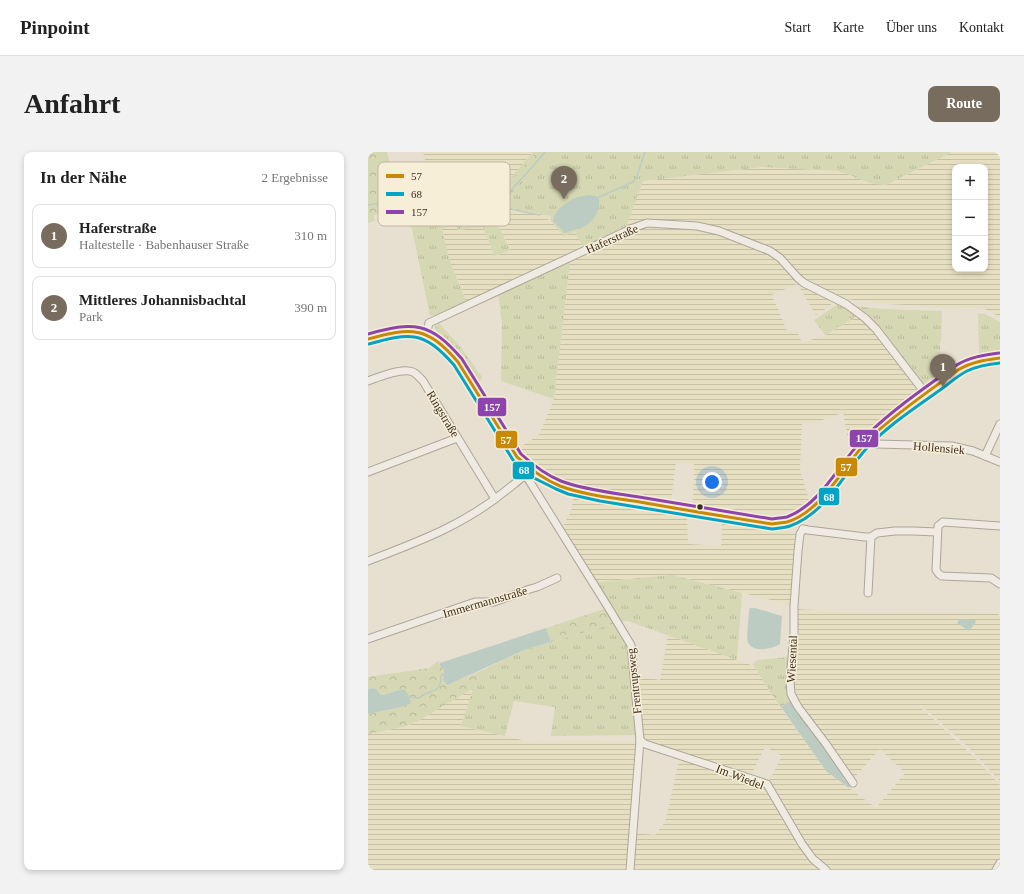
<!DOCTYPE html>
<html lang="de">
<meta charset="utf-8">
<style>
:root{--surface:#fff;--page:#f2f2f2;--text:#222;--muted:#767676;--line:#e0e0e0;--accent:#786c5e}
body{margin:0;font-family:"Times New Roman",serif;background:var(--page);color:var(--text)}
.controls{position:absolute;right:12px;top:12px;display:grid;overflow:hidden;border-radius:8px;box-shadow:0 2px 6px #0003}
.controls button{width:36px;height:36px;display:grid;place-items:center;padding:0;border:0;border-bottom:1px solid var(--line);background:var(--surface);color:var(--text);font:20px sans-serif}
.you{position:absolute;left:344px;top:330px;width:14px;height:14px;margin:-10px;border:3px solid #fff;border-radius:50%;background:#1a73e8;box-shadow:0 0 0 6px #1a73e833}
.badge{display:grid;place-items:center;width:26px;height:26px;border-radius:50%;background:var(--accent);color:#fff;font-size:13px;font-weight:700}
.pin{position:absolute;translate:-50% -33px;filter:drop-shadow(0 1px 2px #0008)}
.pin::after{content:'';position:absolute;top:21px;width:14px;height:12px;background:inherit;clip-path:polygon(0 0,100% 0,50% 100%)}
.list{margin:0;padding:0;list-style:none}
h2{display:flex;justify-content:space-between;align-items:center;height:52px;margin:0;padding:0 16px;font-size:17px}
h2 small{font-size:13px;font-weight:400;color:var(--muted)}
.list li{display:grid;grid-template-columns:26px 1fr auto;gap:12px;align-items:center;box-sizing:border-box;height:64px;margin:0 8px 8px;padding:0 8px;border:1px solid var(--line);border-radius:8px}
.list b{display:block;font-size:15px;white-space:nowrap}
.list p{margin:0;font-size:13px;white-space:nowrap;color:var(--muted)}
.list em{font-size:13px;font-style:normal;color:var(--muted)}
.icon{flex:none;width:22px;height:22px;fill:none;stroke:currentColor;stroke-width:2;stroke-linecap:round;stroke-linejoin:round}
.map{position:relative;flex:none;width:632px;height:718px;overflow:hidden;border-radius:8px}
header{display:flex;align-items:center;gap:24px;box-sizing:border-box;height:56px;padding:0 20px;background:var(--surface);border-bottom:1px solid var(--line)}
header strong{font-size:19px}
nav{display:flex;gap:22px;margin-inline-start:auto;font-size:14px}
.intro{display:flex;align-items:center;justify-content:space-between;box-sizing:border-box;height:96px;padding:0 24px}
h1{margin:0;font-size:28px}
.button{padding:10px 18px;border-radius:8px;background:var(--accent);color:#fff;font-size:14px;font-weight:700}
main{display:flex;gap:24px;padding:0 24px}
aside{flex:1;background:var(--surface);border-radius:8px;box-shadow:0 2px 6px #0003}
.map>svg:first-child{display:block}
</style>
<header>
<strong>Pinpoint</strong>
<nav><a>Start</a><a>Karte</a><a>Über uns</a><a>Kontakt</a></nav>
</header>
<div class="intro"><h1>Anfahrt</h1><a class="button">Route</a></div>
<main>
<aside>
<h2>In der Nähe<small>2 Ergebnisse</small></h2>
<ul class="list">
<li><span class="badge">1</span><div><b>Haferstraße</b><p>Haltestelle · Babenhauser Straße</p></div><em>310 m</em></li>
<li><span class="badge">2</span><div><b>Mittleres Johannisbachtal</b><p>Park</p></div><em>390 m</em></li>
</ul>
</aside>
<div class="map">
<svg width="632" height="718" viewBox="0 0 632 718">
<defs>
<pattern id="farmland-rules" width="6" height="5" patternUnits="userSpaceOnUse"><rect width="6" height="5" fill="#e6dfc2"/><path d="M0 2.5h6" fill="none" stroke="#c6c0a6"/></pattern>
<pattern id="grass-tufts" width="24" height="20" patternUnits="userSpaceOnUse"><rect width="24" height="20" fill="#d6d7b3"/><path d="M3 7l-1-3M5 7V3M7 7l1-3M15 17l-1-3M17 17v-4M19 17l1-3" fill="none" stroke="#b9b99a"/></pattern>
<pattern id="forest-crowns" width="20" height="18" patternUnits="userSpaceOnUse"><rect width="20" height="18" fill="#d6d7b3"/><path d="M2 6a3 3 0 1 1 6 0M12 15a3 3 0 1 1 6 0" fill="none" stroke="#b9b99a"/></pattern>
</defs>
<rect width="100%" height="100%" fill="#e7e0d1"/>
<g fill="url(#farmland-rules)" fill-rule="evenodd">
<path d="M55 0H168L124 48 120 49 63 32Z"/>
<path d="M584 0H632V165L617 157 519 152 469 146 433 126 411 100 350 76 278 69 257 78 274 29 395 15 470 19 481 22 498 30 506 32 523 31ZM587 15H617V117H587Z"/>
<path d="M131 53 181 64 180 69 207 79 216 97 99 151 82 110 74 77 81 75H89L90 78 115 75 127 104 142 98 124 61Z"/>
<path d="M280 74 333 78 353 83 409 105 463 148V152L462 154 448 163 429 132 404 143 420 181 429 178 434 191 457 183 491 163 502 172 553 237 507 271 495 283 482 298 475 261 445 271 434 272 432 317 441 348 428 357 416 361 410 362H392L325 352 326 312 308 311 303 349 223 336 196 329 181 322 169 315 157 304 151 296 171 283 186 247 202 109 255 85Z"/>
<path d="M206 344 319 363 320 392 353 394 354 369 419 380 428 381 423 453 304 423 228 430 194 376 203 359Z"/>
<path d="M429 457 501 461 541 460 630 462 632 464V629L599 594 554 554 552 555 607 606 632 633V707L624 718H461L447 705 436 691 400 631 414 604 397 595 382 625 275 589 269 524 292 528 300 483 386 514 404 543 458 619 508 656 537 621 512 597 485 627 429 548 425 541Z"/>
<path d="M106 536 93 574 167 591 195 589 271 590 260 718H0V582L39 574 50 569Z"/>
<path d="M312 604 400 636 455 718H263L266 681 287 683 297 670 301 653Z"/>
</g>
<g fill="url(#grass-tufts)">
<path d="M165 0H584L518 33C499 33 488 24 470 19L395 15 275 29 257 78 216 97 207 80 196 84 182 68 183 64 131 53 127 67 142 98 127 104 115 75 90 78 89 75H81L74 77 82 110 99 151 79 160 62 164 40 57 0 64V41L63 32 89 34 122 49Z"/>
<path d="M202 109 186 247 133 229 134 171 130 142Z"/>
<path d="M470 152 473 153 491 163 457 183 446 168Z"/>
<path d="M485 154 516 157 574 159 573 190H572L573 223 556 235Z"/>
<path d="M610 161 617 162 632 170V200L611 202Z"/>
<path d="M71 171 94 197 114 225 111 231C99 213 87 193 69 181L67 175Z"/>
<path d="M304 423 374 441 369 508 260 469 252 470 228 430Z"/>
<path d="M248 471 261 493 270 583 183 584 187 555 146 549 137 584 93 574 111 520 156 498Z"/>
<path d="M421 505 420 532 404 543 386 514 384 513 389 508Z"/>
</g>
<g fill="url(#forest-crowns)">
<path d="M0 0H19L28 37 63 32 66 41 0 52Z"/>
<path d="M168 0H189V1L178 4 155 30 131 53H122L120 49 124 48 130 43Z"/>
<path d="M38 49 39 56 25 58V56L7 61 6 64 7 69 0 71V55Z"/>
<path d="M239 456 248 471 183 490 178 476Z"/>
<path d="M71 508 72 514 76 519 75 526 80 533 111 520 106 536 50 569 39 574 0 582V562L33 555 35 537 15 543 12 542 5 536 0 537V525L61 516Z"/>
<path d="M420 532 423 548 413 555 404 543Z"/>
</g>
<g fill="#bcccc2">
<path d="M221 43 227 44 231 47C232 61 224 73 210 77 205 78 201 79 197 81L185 69C185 61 195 53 201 49 207 45 214 44 221 43Z"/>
<path d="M382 456H387L414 464 412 492C407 495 403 496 397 497 391 498 383 497 380 490 378 486 381 465 381 458Z"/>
<path d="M592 467 607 468 608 470 601 479 589 471Z"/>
<path d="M178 476 183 490 156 498 80 533 75 528 76 519 72 514V511Z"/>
<path d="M5 536 8 537 12 542 15 543 35 537C40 541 44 546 42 552L33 555 0 562V537Z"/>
<path d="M423 548 483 632 481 636 458 619 413 555Z"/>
</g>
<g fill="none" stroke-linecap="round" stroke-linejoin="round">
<g stroke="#bcccc2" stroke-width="1.5">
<path d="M229 46 265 30 269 24 277 0"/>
<path d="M0 53 76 40 89 44 97 45 121 58"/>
<path d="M127 55 158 22 177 0"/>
<path d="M127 55 129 54 171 63"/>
<path d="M192 339 207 343 219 346"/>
<path d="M42 545 51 546C54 544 56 542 59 541 65 539 71 538 72 532 73 528 72 526 74 522L76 523"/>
</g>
<g stroke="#ada599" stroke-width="9">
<g id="street">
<path d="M58 182 61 171 63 170 265 76 279 71 329 74 351 79 402 99 412 106 430 126 436 131 478 152 497 166 508 177 558 242"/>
<path d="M0 229C11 225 34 215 45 220 49 222 52 226 55 229L127 347"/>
<path d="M508 292 584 294 605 299 632 310"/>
<path d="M617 304 632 272"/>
<path d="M0 320 89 286"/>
<path d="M157 322 240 455 263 493 272 588 262 718"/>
<path d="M632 374 575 370 570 374 568 418 571 422 574 424 623 426 632 432"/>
<path d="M435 377 432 382 430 399 426 454V483L422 528 423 542 430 555 458 592 485 631"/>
<path d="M435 377 440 378 497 385H503L509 381 527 379H545L569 380"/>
<path d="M0 409C49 390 94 374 136 340 143 334 153 328 159 320"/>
<path d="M500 441 503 385"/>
<path d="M0 487 107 450H126L162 437 169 435 189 426"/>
<path d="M272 588 277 592 399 632 434 692 445 707 458 718"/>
<path d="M628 718 632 711"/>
</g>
</g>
<g stroke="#9c958a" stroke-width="11">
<path id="secondary" d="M0 187C43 174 61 174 90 210L149 305 161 316 171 323 190 333 201 337 233 344 404 372C446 373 470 322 494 294 517 270 545 251 572 232 582 225 591 216 602 212 612 208 622 207 632 206"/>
</g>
<use href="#street" stroke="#efebe3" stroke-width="7"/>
<use href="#secondary" stroke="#efebe3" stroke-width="9"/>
<g stroke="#f7eed8" stroke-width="6">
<path id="bus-1" d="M0 187C44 175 59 174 90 210L149 305C162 317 175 327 192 334 216 343 246 346 272 350 316 358 360 365 404 372 409 371 414 371 419 370 456 359 477 310 503 285 530 260 561 239 590 218 603 210 617 208 632 206"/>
</g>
<g stroke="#f7eed8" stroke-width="6">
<path id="bus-2" d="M1 192C43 180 56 179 86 213L145 308 158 320 168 327 188 337 200 342 232 349 404 377C409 376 416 376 422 374 458 361 474 324 498 297 519 274 547 256 572 238 581 232 589 224 599 219 610 214 621 212 632 211"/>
</g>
<g stroke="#f7eed8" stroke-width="6">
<path id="bus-3" d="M0 182C46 169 62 170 94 207L153 302C165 313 178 323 193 329 216 338 247 341 271 345 315 352 360 360 404 367 409 366 414 366 419 365 456 351 473 306 501 281 527 256 558 235 587 214 601 205 616 203 631 201"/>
</g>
<use href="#bus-1" stroke="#c88808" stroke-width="3"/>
<use href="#bus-2" stroke="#03a3c5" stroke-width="3"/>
<use href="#bus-3" stroke="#8e44ad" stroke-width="3"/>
</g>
<circle fill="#3d2e20" stroke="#f7eed8" stroke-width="1.5" cx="332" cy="355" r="3.5"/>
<g text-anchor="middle" stroke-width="3" stroke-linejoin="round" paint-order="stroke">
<g font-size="12" fill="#3d2e20" stroke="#f7eed8">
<text transform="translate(244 87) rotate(-24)" y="4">Haferstraße</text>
<text transform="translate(75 262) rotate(59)" y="4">Ringstraße</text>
<text transform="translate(571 296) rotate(5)" y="4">Hollensiek</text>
<text transform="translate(117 450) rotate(-16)" y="4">Immermannstraße</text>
<text transform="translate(424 507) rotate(-87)" y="4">Wiesental</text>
<text transform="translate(266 529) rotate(-96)" y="4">Frentrupsweg</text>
<text transform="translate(372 625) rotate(21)" y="4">Im Wiedel</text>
</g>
</g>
<rect x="10" y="10" width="132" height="64" rx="6" fill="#f7eed8" stroke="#bfb4a1" stroke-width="1"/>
<rect x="18" y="22" width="18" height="4" fill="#c88808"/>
<rect x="18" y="40" width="18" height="4" fill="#03a3c5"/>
<rect x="18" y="58" width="18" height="4" fill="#8e44ad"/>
<g font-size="11" fill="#3d2e20">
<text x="43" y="28">57</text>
<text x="43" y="46">68</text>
<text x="43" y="64">157</text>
</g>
<g stroke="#f7eed8" stroke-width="1.5">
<rect x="109" y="245" width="30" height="20" rx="4" fill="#8e44ad"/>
<rect x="481" y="277" width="30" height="19" rx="4" fill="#8e44ad"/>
<rect x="127" y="278" width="23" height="19" rx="4" fill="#c88808"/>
<rect x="467" y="305" width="23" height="20" rx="4" fill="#c88808"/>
<rect x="144" y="309" width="23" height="19" rx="4" fill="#03a3c5"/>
<rect x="450" y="335" width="22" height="19" rx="4" fill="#03a3c5"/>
</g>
<g font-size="11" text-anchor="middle" font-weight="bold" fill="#fff">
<text x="124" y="259">157</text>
<text x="496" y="290">157</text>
<text x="138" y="292">57</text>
<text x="478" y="319">57</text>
<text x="156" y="322">68</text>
<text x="461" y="349">68</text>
</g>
</svg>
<div class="controls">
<button>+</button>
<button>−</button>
<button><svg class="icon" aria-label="layers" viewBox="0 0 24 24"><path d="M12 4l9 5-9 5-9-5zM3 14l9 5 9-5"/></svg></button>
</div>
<div class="you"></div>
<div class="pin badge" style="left:575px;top:235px">1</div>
<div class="pin badge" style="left:196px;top:47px">2</div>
</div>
</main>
